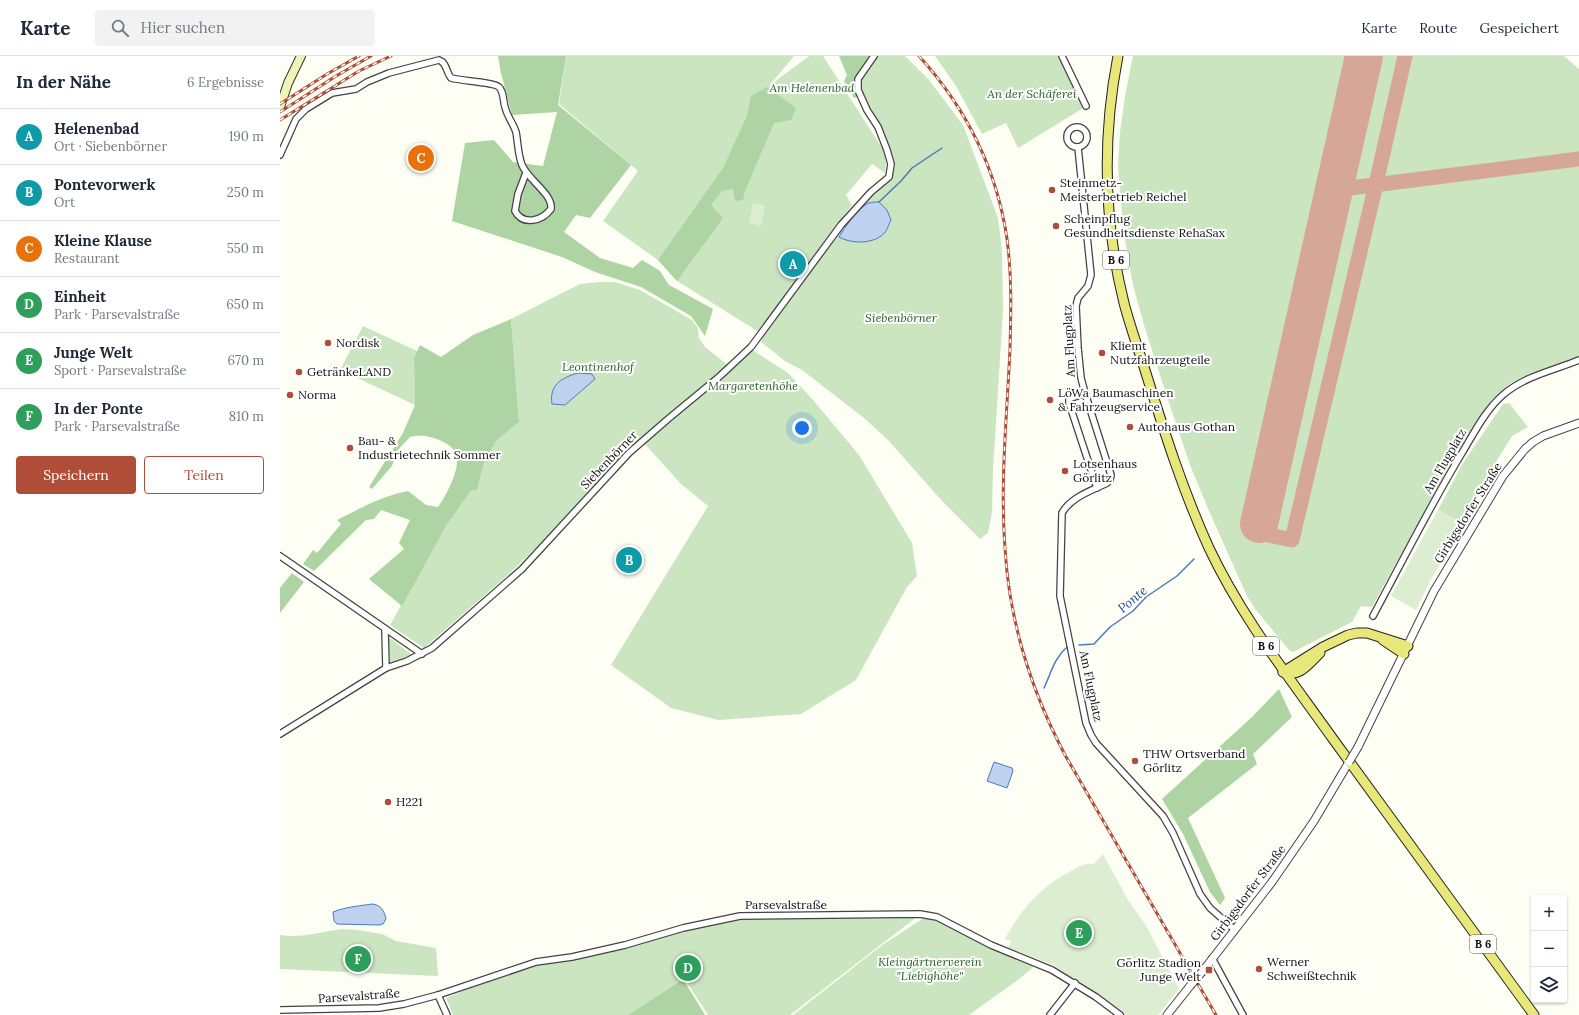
<!DOCTYPE html>
<html lang="de">
<meta charset="utf-8">
<style>
:root{--surface:#fff;--page:#f2f2f3;--text:#1f2937;--muted:#747a83;--line:#e0e1e3;--accent:#b04d38}
body{margin:0;font-family:Lora,serif;background:var(--page);color:var(--text)}
.controls{position:absolute;right:12px;bottom:12px;display:grid;overflow:hidden;border-radius:4px;box-shadow:0 1px 3px #0004}
.controls button{width:36px;height:36px;display:grid;place-items:center;padding:0;border:0;border-bottom:1px solid var(--line);background:var(--surface);color:var(--text);font:20px sans-serif}
.you{position:absolute;left:522px;top:372px;width:14px;height:14px;margin:-10px;border:3px solid #fff;border-radius:50%;background:#1a73e8;box-shadow:0 0 0 6px #1a73e833}
.badge{display:grid;place-items:center;width:26px;height:26px;border-radius:50%;background:var(--accent);color:#fff;font-size:13px;font-weight:700}
.pin{position:absolute;translate:-50% -50%;border:2px solid #fff;box-shadow:0 1px 4px #0006}
.list{margin:0;padding:0;list-style:none}
h2{display:flex;justify-content:space-between;align-items:center;height:52px;margin:0;padding:0 16px;font-size:17px}
h2 small{font-size:13px;font-weight:400;color:var(--muted)}
.list li{display:grid;grid-template-columns:26px 1fr auto;gap:12px;align-items:center;box-sizing:border-box;height:56px;padding:0 16px;border-top:1px solid var(--line)}
.list b{display:block;font-size:15px;white-space:nowrap}
.list p{margin:0;font-size:13px;white-space:nowrap;color:var(--muted)}
.list em{font-size:13px;font-style:normal;color:var(--muted)}
.actions{display:flex;gap:8px;padding:12px 16px}
.actions a{flex:1;padding:9px 0;border:1px solid var(--accent);border-radius:4px;text-align:center;font-size:14px;color:var(--accent)}
.actions .main{background:var(--accent);color:#fff}
.icon{flex:none;width:22px;height:22px;fill:none;stroke:currentColor;stroke-width:2;stroke-linecap:round;stroke-linejoin:round}
.map{position:relative;flex:none;width:1299px;height:959px;overflow:hidden}
header{display:flex;align-items:center;gap:24px;box-sizing:border-box;height:56px;padding:0 20px;background:var(--surface);border-bottom:1px solid var(--line)}
header strong{font-size:19px}
nav{display:flex;gap:22px;margin-inline-start:auto;font-size:14px}
.search{width:280px;height:36px;background:var(--page);display:flex;align-items:center;gap:10px;box-sizing:border-box;padding:0 14px;border-radius:4px;color:var(--muted);font-size:15px}
main{display:flex}
aside{flex:1;background:var(--surface)}
.map>svg:first-child{display:block}
</style>
<header>
<strong>Karte</strong>
<div class="search"><svg class="icon" aria-label="search" viewBox="0 0 24 24"><circle cx="10" cy="10" r="6"/><path d="M15 15l6 6"/></svg>Hier suchen</div>
<nav><a>Karte</a><a>Route</a><a>Gespeichert</a></nav>
</header>
<main>
<aside>
<h2>In der Nähe<small>6 Ergebnisse</small></h2>
<ul class="list">
<li><span class="badge" style="background:#0f9aa8">A</span><div><b>Helenenbad</b><p>Ort · Siebenbörner</p></div><em>190 m</em></li>
<li><span class="badge" style="background:#0f9aa8">B</span><div><b>Pontevorwerk</b><p>Ort</p></div><em>250 m</em></li>
<li><span class="badge" style="background:#e8710a">C</span><div><b>Kleine Klause</b><p>Restaurant</p></div><em>550 m</em></li>
<li><span class="badge" style="background:#2e9e5b">D</span><div><b>Einheit</b><p>Park · Parsevalstraße</p></div><em>650 m</em></li>
<li><span class="badge" style="background:#2e9e5b">E</span><div><b>Junge Welt</b><p>Sport · Parsevalstraße</p></div><em>670 m</em></li>
<li><span class="badge" style="background:#2e9e5b">F</span><div><b>In der Ponte</b><p>Park · Parsevalstraße</p></div><em>810 m</em></li>
</ul>
<div class="actions"><a class="main">Speichern</a><a>Teilen</a></div>
</aside>
<div class="map">
<svg width="1299" height="959" viewBox="0 0 1299 959">
<rect width="100%" height="100%" fill="#fdfef4"/>
<g fill="#cbe5c1">
<path d="M286 0H514L489 30 529 0H543L604 95 606 106 605 117 592 108 566 139 572 149 479 276 397 225 378 204 323 165 358 115 279 48Z"/>
<path d="M594 0H625L649 24 683 69 718 162 722 194 723 255 713 414 712 456 708 477 700 483 663 446 608 384 584 362 522 314 505 305 481 286 483 281 543 196 578 152 610 122 613 106 578 34 579 23Z"/>
<path d="M655 0H780L805 51 738 92 726 67 702 78 676 30Z"/>
<path d="M853 0H1284L1299 13V300L1253 317 1231 327 1213 342 1176 398 1092 551 1081 550 1072 566 1013 596 1010 595 975 553 967 540 929 455 910 409 887 341 864 269 853 229 844 179 838 110 840 76 845 40Z"/>
<path d="M319 226H335L360 234 412 264 418 272 419 282 425 291 449 310 352 390 259 489 228 519 144 592 110 569 166 470 191 433 197 434 204 407 216 385 239 366 231 263 300 228Z"/>
<path d="M83 270 137 295 134 302 135 349 60 314Z"/>
<path d="M471 293 508 317 534 345 579 399 632 487 637 520 627 531 576 624 521 658 438 664 391 652 331 609 428 450 401 428 364 387Z"/>
<path d="M1229 347 1248 371 1232 380 1209 417 1205 428 1183 468 1158 454 1183 407 1223 348Z"/>
<path d="M110 582 131 598 132 599 110 606 108 583Z"/>
<path d="M638 860 510 959H428L404 922 348 959H173L166 942 227 916 453 862Z"/>
<path d="M645 861 658 864 757 908 739 923 689 959H513L601 890Z"/>
<path d="M63 873 78 874 102 878 116 885 156 892 158 920 0 913V879C21 883 42 875 63 873Z"/>
</g>
<g fill="#add4a2">
<path d="M218 0H286L278 49 351 109 310 162 296 159 284 176 320 202 353 212 362 204 380 215 389 229 433 253 425 280 411 260 361 231 315 216 282 201 172 165 185 87 214 84 233 106 263 110 277 56 232 59 221 17Z"/>
<path d="M559 0H590C578 15 573 21 577 41L574 42 564 25 567 19Z"/>
<path d="M487 31 516 52 511 64 494 67 465 135 463 144 455 145 453 133 442 135 431 149 443 162 397 225 378 204 443 112 467 60 471 40Z"/>
<path d="M231 263 239 366 216 385 204 407 197 434H191L166 470 122 550 89 523 124 493 119 487 130 464 101 454 94 463 86 464 34 515 23 508 33 494 37 497 61 468 57 464C81 452 102 440 128 435L146 449 158 451C166 440 183 409 175 396 171 388 157 382 149 381 143 379 136 380 130 381L117 395 112 410 92 433 89 431 123 377 135 349 134 302 140 289 161 301 193 279Z"/>
<path d="M12 517 24 526 0 557V532Z"/>
<path d="M999 633 1012 661 973 698 977 708 908 762 945 842 940 849 930 836 903 778 882 743 971 662Z"/>
<path d="M403 923 425 959H348Z"/>
</g>
<g fill="#ddedd1">
<path d="M473 147 485 149 481 170 469 167Z"/>
<path d="M1158 454 1183 468 1182 472 1150 525 1136 554 1111 540Z"/>
<path d="M823 798 848 844 867 871 899 933 878 959H845L835 950 773 909 728 892 731 885 725 883C741 853 762 829 793 814 800 810 806 807 814 808Z"/>
</g>
<g fill="#bed2ef" stroke="#4e78be">
<path d="M599 146 607 154 611 164C609 167 608 172 606 175 596 189 571 188 559 181 564 172 580 150 589 147 592 146 596 146 599 146Z"/>
<path d="M298 317 312 318 315 323 285 349 272 348C269 329 281 322 298 317Z"/>
<path d="M714 706 732 712 733 715 727 732 707 725Z"/>
<path d="M92 848C101 849 104 854 106 863L103 868 99 869 57 868 54 865 53 856C65 851 79 850 92 848Z"/>
</g>
<g fill="none" stroke-linecap="round" stroke-linejoin="round">
<g stroke="#4e78be" stroke-width="1.5">
<path d="M599 146 621 125 632 112 662 92"/>
<path d="M799 589 814 588 830 571 853 555 866 541 897 520 914 503"/>
<path d="M764 632C771 617 774 602 788 590"/>
</g>
<g stroke="#d6a696" stroke-width="15">
<path d="M1054 134 1299 103"/>
<path d="M979 468 984 478 1012 484 1096 128 1125 0"/>
</g>
<path stroke="#d6a696" stroke-width="38" d="M979 468 1084 0"/>
<g stroke="#434343" stroke-width="8">
<g id="minor">
<path d="M782 0 806 50"/>
<circle cx="797" cy="81" r="10"/>
<path d="M798 91 811 219 808 230 798 242 796 250 798 292 801 322 805 337 831 419 830 424 827 427C811 435 791 441 782 457L780 540 806 667 811 679 816 687 883 760 893 777 920 838 930 852 955 874"/>
<path d="M0 99 16 63 26 53 52 37 76 33 87 26 109 17 159 4C167 7 166 16 171 22 182 25 214 26 219 31 224 36 223 45 225 51 227 60 233 67 236 76 238 87 238 99 242 109 248 124 273 138 271 153 262 165 243 170 235 155L238 138 246 117"/>
<path d="M805 337 789 343V347L817 432"/>
<path d="M0 500 142 598"/>
<path d="M1093 560C1122 506 1150 450 1182 397 1194 377 1206 353 1224 338 1245 320 1275 314 1299 304"/>
<path d="M105 574 106 612"/>
<path d="M0 678 106 612 127 605 152 592 242 513 349 397 388 363 440 320 471 291 561 169 591 136 609 121 611 108 607 94 598 71 587 54 578 34V23L594 0"/>
<path d="M932 902 963 959"/>
<path d="M158 939 167 959"/>
<path d="M0 954 99 952 124 948 158 939 256 906 292 901 345 889 403 872 460 860 640 858 657 861 711 889 772 914 816 941 840 959"/>
<path d="M770 959 795 927"/>
</g>
</g>
<g stroke="#434343" stroke-width="9">
<g id="tertiary">
<path d="M1078 691 1154 535 1223 420 1245 393 1253 386 1263 380 1299 367"/>
<path d="M922 916 992 826 1034 765 1069 706"/>
<path d="M887 959 910 930"/>
</g>
</g>
<g stroke="#323232" stroke-width="10">
<path id="secondary" d="M0 51 8 27 21 0"/>
</g>
<g stroke="#212121" stroke-width="11">
<g id="primary">
<path d="M838 0C822 82 824 166 844 247 850 270 858 292 865 314 884 375 903 435 929 492 962 562 1009 621 1053 683 1120 775 1187 867 1254 959"/>
<path d="M1103 584 1124 598"/>
<path d="M1003 616 1043 591 1068 579 1077 577H1087L1128 590"/>
<path d="M1003 616C1019 623 1030 606 1040 597"/>
</g>
</g>
<use href="#minor" stroke="#fff" stroke-width="5.5"/>
<use href="#tertiary" stroke="#fff" stroke-width="7"/>
<use href="#secondary" stroke="#eef6b7" stroke-width="8"/>
<use href="#primary" stroke="#e8e779" stroke-width="9"/>
<g stroke="#b04d38" stroke-width="3">
<g id="rail">
<path d="M639 0C686 52 717 114 727 183 732 220 731 257 730 293 727 359 720 426 725 492 729 566 751 634 785 699L936 959"/>
<path d="M0 48 47 18 79 0"/>
<path d="M0 56 56 20 91 0"/>
<path d="M0 64 79 15 111 0"/>
</g>
</g>
<use href="#rail" stroke="#fff" stroke-width="1.5" stroke-dasharray="4.5" stroke-linecap="butt"/>
<g stroke="#434343" stroke-width="9" stroke-linecap="butt">
<g id="tertiary-bridge">
<path d="M1069 706 1078 691"/>
<path d="M910 930 922 916"/>
</g>
</g>
<use href="#tertiary-bridge" stroke="#fff" stroke-width="7"/>
</g>
<g fill="#b04d38" stroke="#fff" stroke-width="1.5">
<circle cx="772" cy="134" r="4"/>
<circle cx="776" cy="170" r="4"/>
<circle cx="48" cy="287" r="4"/>
<circle cx="822" cy="297" r="4"/>
<circle cx="19" cy="316" r="4"/>
<circle cx="10" cy="339" r="4"/>
<circle cx="770" cy="344" r="4"/>
<circle cx="850" cy="371" r="4"/>
<circle cx="70" cy="392" r="4"/>
<circle cx="785" cy="415" r="4"/>
<circle cx="855" cy="705" r="4"/>
<circle cx="108" cy="746" r="4"/>
<circle cx="979" cy="913" r="4"/>
<rect x="925" y="910" width="8" height="8" rx="2"/>
</g>
<g text-anchor="middle" stroke-width="4" stroke-linejoin="round" paint-order="stroke">
<g fill="#fff" stroke="#585858" stroke-width="1">
<rect x="823" y="195" width="26" height="18" rx="3"/>
<rect x="973" y="581" width="26" height="18" rx="3"/>
<rect x="1190" y="879" width="26" height="18" rx="3"/>
</g>
<g font-size="11" font-weight="bold" fill="#101010">
<text x="836" y="208">B 6</text>
<text x="986" y="594">B 6</text>
<text x="1203" y="892">B 6</text>
</g>
<g font-size="12" font-style="italic" fill="#276028" stroke="#fff">
<text x="532" y="36">Am Helenenbad</text>
<text x="752" y="42">An der Schäferei</text>
<text x="621" y="266">Siebenbörner</text>
<text x="318" y="315">Leontinenhof</text>
<text x="473" y="334">Margaretenhöhe</text>
<text x="650" y="910">Kleingärtnerverein<tspan x="650" dy="14">"Liebighöhe"</tspan></text>
</g>
<g font-size="12" fill="#101010" stroke="#fff" text-anchor="start">
<text x="780" y="131">Steinmetz-<tspan x="780" dy="14">Meisterbetrieb Reichel</tspan></text>
<text x="784" y="167">Scheinpflug<tspan x="784" dy="14">Gesundheitsdienste RehaSax</tspan></text>
<text x="56" y="291">Nordisk</text>
<text x="830" y="294">Kliemt<tspan x="830" dy="14">Nutzfahrzeugteile</tspan></text>
<text x="27" y="320">GetränkeLAND</text>
<text x="778" y="341">LöWa Baumaschinen<tspan x="778" dy="14">&amp; Fahrzeugservice</tspan></text>
<text x="18" y="343">Norma</text>
<text x="858" y="375">Autohaus Gothan</text>
<text x="78" y="389">Bau- &amp;<tspan x="78" dy="14">Industrietechnik Sommer</tspan></text>
<text x="793" y="412">Lotsenhaus<tspan x="793" dy="14">Görlitz</tspan></text>
<text x="863" y="702">THW Ortsverband<tspan x="863" dy="14">Görlitz</tspan></text>
<text x="116" y="750">H221</text>
<text x="987" y="910">Werner<tspan x="987" dy="14">Schweißtechnik</tspan></text>
<text x="921" y="911" text-anchor="end">Görlitz Stadion<tspan x="921" dy="14">Junge Welt</tspan></text>
</g>
<g font-size="12" fill="#101010" stroke="#fff">
<text transform="translate(789 285) rotate(-93)" y="4">Am Flugplatz</text>
<text transform="translate(329 404) rotate(-46)" y="4">Siebenbörner</text>
<text transform="translate(1165 405) rotate(-60)" y="4">Am Flugplatz</text>
<text transform="translate(1188 457) rotate(-58)" y="4">Girbigsdorfer Straße</text>
<text transform="translate(811 630) rotate(78)" y="4">Am Flugplatz</text>
<text transform="translate(968 837) rotate(-53)" y="4">Girbigsdorfer Straße</text>
<text x="506" y="853">Parsevalstraße</text>
<text transform="translate(79 940) rotate(-4)" y="4">Parsevalstraße</text>
</g>
<g font-size="13" font-style="italic" fill="#274b93" stroke="#fff">
<text transform="translate(852 543) rotate(-40)" y="5">Ponte</text>
</g>
</g>
</svg>
<div class="controls">
<button>+</button>
<button>−</button>
<button><svg class="icon" aria-label="layers" viewBox="0 0 24 24"><path d="M12 4l9 5-9 5-9-5zM3 14l9 5 9-5"/></svg></button>
</div>
<div class="you"></div>
<div class="pin badge" style="left:513px;top:208px;background:#0f9aa8">A</div>
<div class="pin badge" style="left:349px;top:504px;background:#0f9aa8">B</div>
<div class="pin badge" style="left:141px;top:102px;background:#e8710a">C</div>
<div class="pin badge" style="left:408px;top:912px;background:#2e9e5b">D</div>
<div class="pin badge" style="left:799px;top:877px;background:#2e9e5b">E</div>
<div class="pin badge" style="left:78px;top:903px;background:#2e9e5b">F</div>
</div>
</main>
